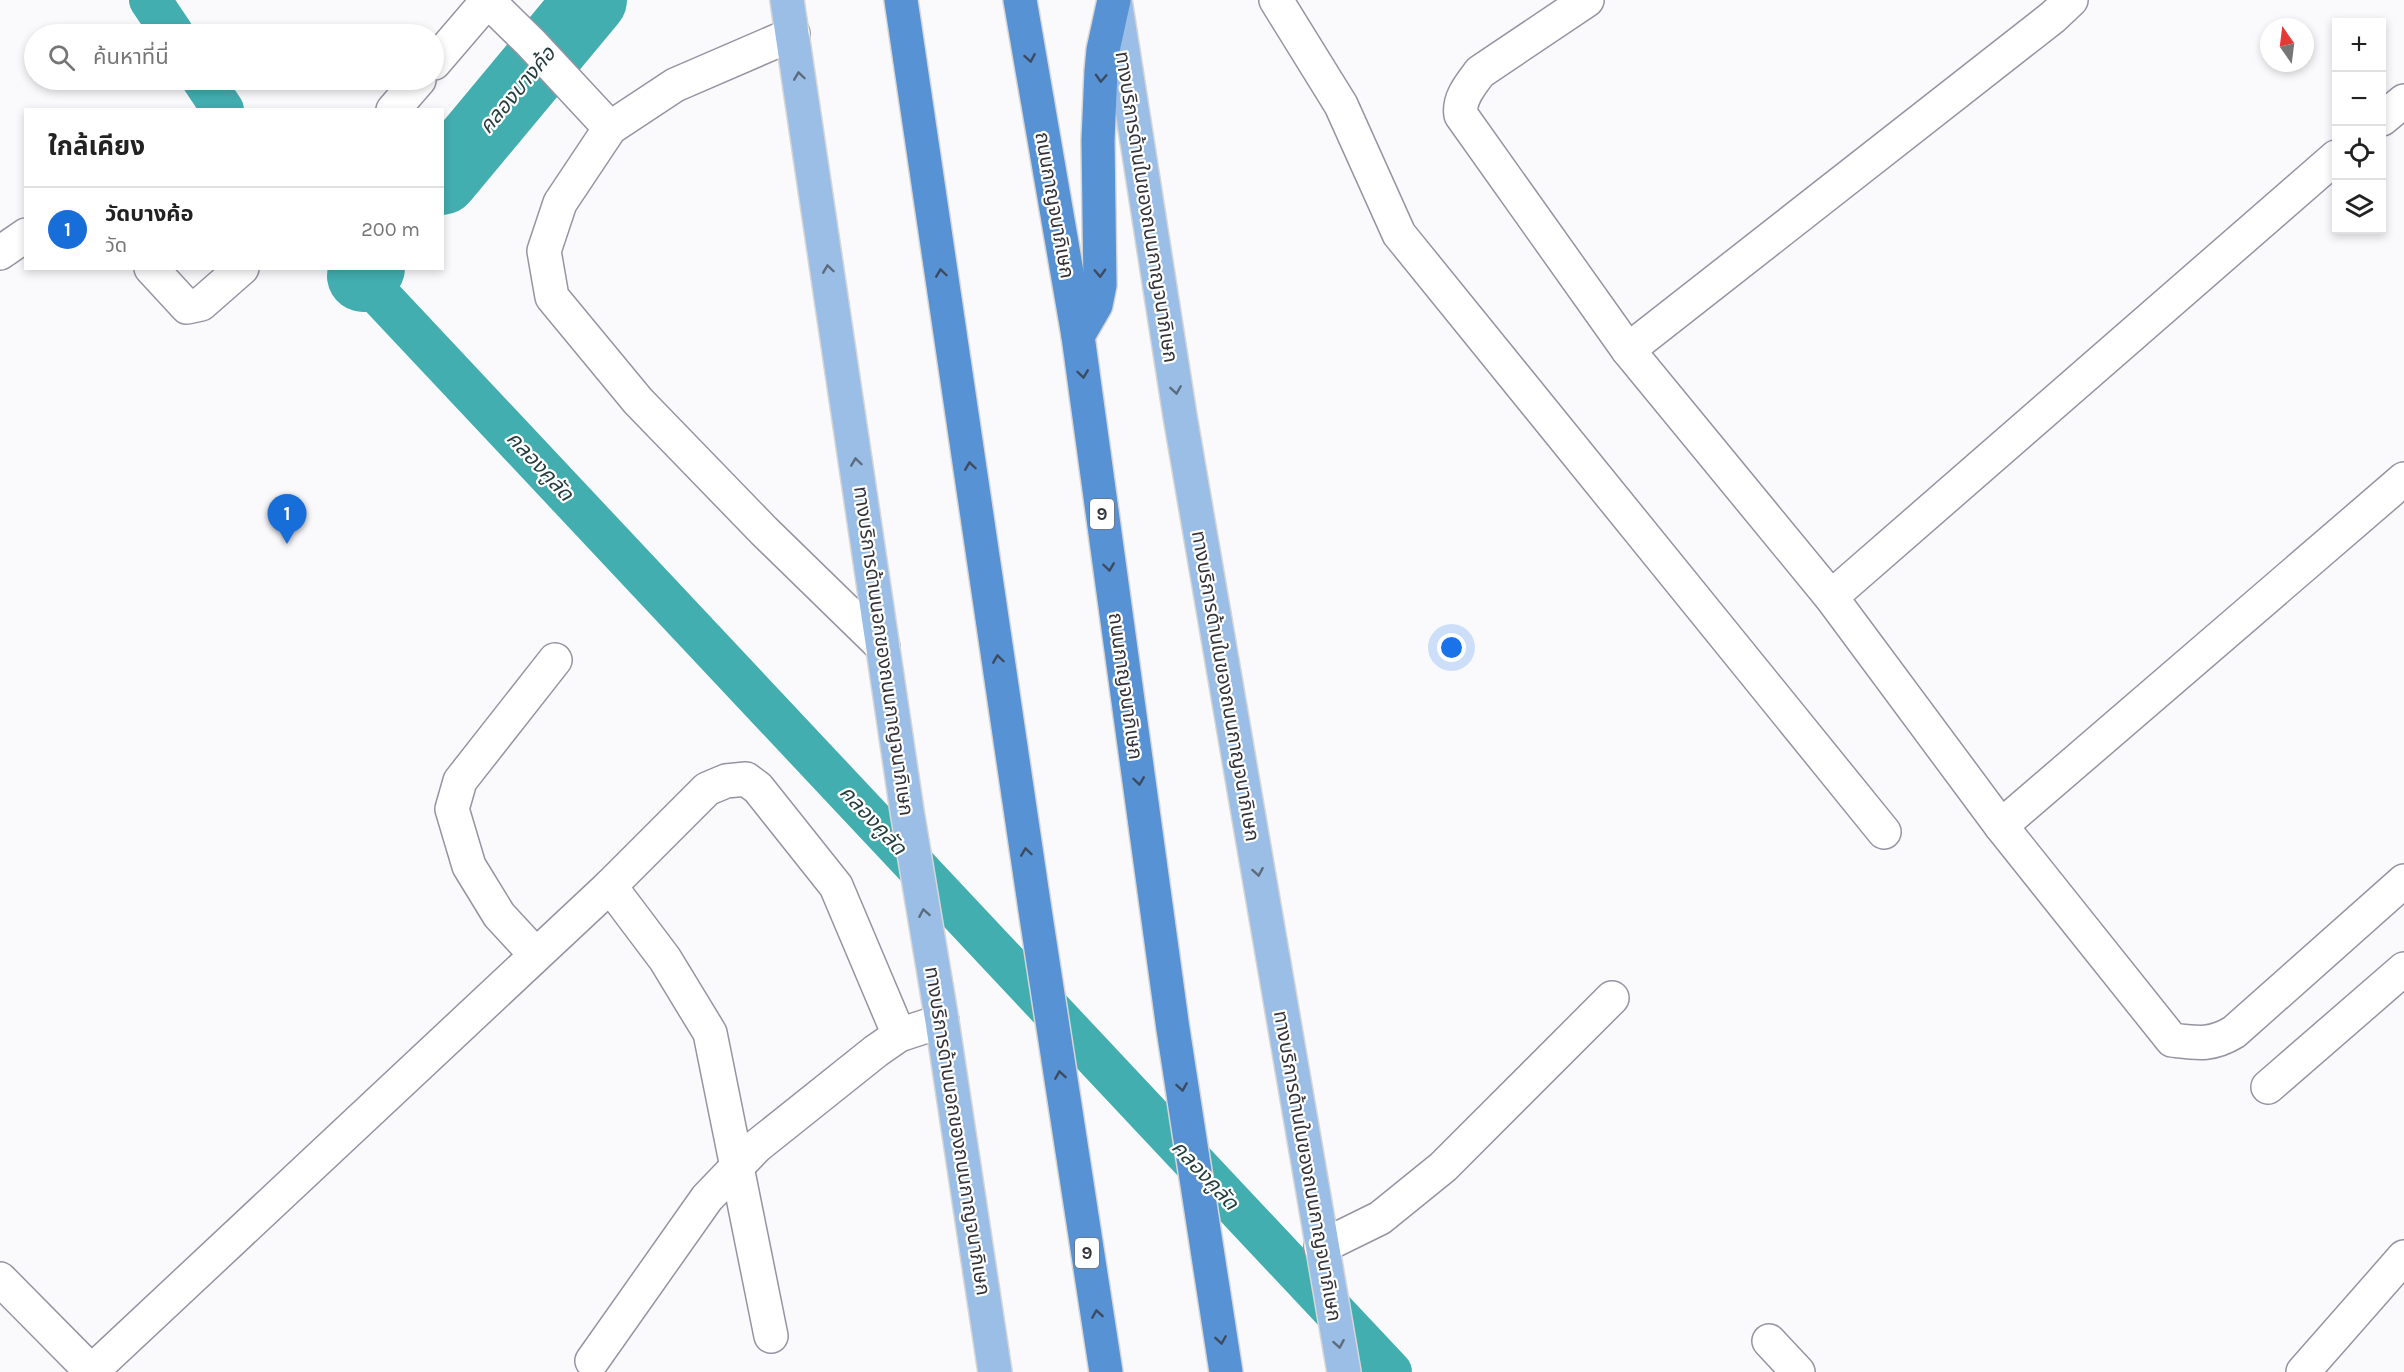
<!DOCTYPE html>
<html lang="th">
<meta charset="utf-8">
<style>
:root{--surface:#fff;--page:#f2f2f2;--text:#222;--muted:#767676;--line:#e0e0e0;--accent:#186ed8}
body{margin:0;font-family:Karla,"Noto Sans Thai",sans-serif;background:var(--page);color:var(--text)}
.controls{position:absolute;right:18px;top:18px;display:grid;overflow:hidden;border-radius:0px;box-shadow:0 3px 9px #0003}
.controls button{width:54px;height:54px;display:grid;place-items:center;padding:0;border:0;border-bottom:2px solid var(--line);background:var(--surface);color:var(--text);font:30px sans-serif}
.compass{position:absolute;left:2260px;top:18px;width:54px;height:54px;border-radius:50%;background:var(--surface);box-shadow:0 3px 9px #0003;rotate:346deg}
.you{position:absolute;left:1452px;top:648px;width:21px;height:21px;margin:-15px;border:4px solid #fff;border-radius:50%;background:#1a73e8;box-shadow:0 0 0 9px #1a73e833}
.badge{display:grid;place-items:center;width:39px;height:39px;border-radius:50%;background:var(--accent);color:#fff;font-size:20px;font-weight:700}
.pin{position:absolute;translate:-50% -50px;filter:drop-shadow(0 2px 3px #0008)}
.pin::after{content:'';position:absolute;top:32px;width:21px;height:18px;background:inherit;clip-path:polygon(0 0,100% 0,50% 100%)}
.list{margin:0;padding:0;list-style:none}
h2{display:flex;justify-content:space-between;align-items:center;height:78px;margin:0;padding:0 24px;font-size:26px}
h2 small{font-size:20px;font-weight:400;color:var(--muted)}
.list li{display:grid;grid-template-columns:39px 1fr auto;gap:18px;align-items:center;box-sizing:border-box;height:84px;padding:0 24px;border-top:2px solid var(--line)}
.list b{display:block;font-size:22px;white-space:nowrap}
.list p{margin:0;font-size:20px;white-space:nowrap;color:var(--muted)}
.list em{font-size:20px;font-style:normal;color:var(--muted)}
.icon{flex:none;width:33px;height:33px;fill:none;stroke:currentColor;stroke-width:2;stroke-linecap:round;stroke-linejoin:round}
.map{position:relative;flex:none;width:2404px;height:1372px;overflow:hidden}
.search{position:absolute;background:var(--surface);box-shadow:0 3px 9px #0003;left:24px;top:24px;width:420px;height:66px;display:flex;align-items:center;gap:15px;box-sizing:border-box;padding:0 21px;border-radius:33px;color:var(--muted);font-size:22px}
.panel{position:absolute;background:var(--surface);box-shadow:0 3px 9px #0003;left:24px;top:108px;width:420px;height:162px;border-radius:0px}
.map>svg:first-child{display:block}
</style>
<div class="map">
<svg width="2404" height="1372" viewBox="0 0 2404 1372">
<rect width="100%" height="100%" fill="#fafafd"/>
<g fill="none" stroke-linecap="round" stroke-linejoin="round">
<g stroke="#43aeb0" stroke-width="42">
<path d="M150 0 173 34"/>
<path d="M203 80 223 110"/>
<path d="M354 268 1391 1372"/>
</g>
<g stroke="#43aeb0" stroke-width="72">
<path d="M442 179 591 0"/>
<path d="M363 276 369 268"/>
</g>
<g stroke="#9694a3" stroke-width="36">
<g id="minor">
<path d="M487 0 531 43 610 128"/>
<path d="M1276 0 1341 105 1399 234 1884 832"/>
<path d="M1587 0 1480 72C1471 84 1458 99 1461 115L1628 350 1831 597 2001 826 2172 1040C2197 1043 2211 1046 2234 1032L2404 881"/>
<path d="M793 34 675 85 610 128 560 203 544 251 552 297 638 401 764 531 883 647"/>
<path d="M434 63 488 0"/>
<path d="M393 110 419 80"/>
<path d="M2382 119 2404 101"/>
<path d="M0 253 26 235"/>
<path d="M151 268 187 307 201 304 242 268"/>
<path d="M1628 350 2053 17 2071 0"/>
<path d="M1831 597 2336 157"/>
<path d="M2001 826 2404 479"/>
<path d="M610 886 665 959 710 1033 771 1336"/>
<path d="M535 954 499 915 469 866 452 809 460 781 555 660"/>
<path d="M2268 1087 2404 969"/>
<path d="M1321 1247 1380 1218 1443 1167 1612 998"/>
<path d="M0 1279 91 1371"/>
<path d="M1769 1341 1798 1372"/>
<path d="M592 1361 707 1198 757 1146 876 1051 899 1035 942 1021"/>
<path d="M91 1372 610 886 707 789 726 781 746 779 758 788 836 886 899 1035"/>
<path d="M2303 1372 2404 1257"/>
</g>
</g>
<g stroke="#d6d6d7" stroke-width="36">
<g id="major">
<path d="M787 0 907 811 942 1021 995 1372"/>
<path d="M1115 0 1180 416 1344 1372"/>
</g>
</g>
<g stroke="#d6d6d7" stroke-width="36">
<g id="highway">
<path d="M901 0 1035 910 1106 1372"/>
<path d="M1020 0 1078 336 1173 1029 1226 1372"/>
<path d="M1078 336 1096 305 1100 285 1098 140 1101 71 1103 50 1114 0"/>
</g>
</g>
<use href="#minor" stroke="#fff" stroke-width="33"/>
<use href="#major" stroke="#9abee6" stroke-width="33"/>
<use href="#highway" stroke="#5792d5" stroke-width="33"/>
</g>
<defs><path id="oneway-chevron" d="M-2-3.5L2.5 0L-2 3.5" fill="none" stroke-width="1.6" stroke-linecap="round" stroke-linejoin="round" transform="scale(1.5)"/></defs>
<g stroke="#3d4b60">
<use href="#oneway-chevron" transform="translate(1030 58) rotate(80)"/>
<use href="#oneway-chevron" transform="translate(1101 78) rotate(93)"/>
<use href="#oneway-chevron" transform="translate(941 273) rotate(-98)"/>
<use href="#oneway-chevron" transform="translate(1100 273) rotate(88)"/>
<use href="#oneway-chevron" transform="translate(1083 374) rotate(82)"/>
<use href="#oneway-chevron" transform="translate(970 466) rotate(-98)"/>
<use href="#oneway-chevron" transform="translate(1109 567) rotate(82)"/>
<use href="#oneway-chevron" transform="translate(998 659) rotate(-98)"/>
<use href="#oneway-chevron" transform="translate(1139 781) rotate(82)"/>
<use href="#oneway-chevron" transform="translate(1026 852) rotate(-98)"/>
<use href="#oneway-chevron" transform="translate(1060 1075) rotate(-99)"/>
<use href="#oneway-chevron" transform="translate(1182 1087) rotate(81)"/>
<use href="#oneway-chevron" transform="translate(1097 1314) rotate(-99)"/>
<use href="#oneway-chevron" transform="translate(1221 1340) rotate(81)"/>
</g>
<g stroke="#5d6b7e">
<use href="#oneway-chevron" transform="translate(799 76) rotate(-98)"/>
<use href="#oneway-chevron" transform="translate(828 269) rotate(-98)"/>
<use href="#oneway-chevron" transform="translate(1176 390) rotate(81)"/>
<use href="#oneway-chevron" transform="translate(856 462) rotate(-98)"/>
<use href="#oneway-chevron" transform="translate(1258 872) rotate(80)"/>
<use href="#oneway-chevron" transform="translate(924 913) rotate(-100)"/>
<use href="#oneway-chevron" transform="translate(1339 1344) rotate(80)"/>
</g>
<g text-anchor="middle" stroke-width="4.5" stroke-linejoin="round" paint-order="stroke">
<g fill="#fff" stroke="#717074" stroke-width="1.5">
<rect x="1090" y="499" width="24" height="30" rx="4.5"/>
<rect x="1075" y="1238" width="24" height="30" rx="4.5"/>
</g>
<g font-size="18" font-weight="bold" fill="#343339">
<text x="1102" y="520">9</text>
<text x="1087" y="1259">9</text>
</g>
<g font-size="20" fill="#343339" stroke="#fff">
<text transform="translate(1055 205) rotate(80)" y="7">ถนนกาญจนาภิเษก</text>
<text transform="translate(1147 207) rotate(81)" y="7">ทางบริการด้านในของถนนกาญจนาภิเษก</text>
<text transform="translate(884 651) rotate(82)" y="7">ทางบริการด้านนอกของถนนกาญจนาภิเษก</text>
<text transform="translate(1126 686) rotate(82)" y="7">ถนนกาญจนาภิเษก</text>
<text transform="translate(1226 686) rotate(80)" y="7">ทางบริการด้านในของถนนกาญจนาภิเษก</text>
<text transform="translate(958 1131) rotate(81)" y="7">ทางบริการด้านนอกของถนนกาญจนาภิเษก</text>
<text transform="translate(1308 1166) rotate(80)" y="7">ทางบริการด้านในของถนนกาญจนาภิเษก</text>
</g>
<g font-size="21" font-style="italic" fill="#263e3e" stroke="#fff">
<text transform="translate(517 90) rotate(-50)" y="7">คลองบางค้อ</text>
<text transform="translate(540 466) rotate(47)" y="7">คลองคูลัด</text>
<text transform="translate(873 820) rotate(47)" y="7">คลองคูลัด</text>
<text transform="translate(1205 1175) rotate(47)" y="7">คลองคูลัด</text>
</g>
</g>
</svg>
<div class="controls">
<button>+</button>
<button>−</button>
<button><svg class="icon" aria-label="locate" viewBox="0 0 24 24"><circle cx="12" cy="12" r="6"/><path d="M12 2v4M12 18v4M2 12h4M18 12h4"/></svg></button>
<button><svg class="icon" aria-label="layers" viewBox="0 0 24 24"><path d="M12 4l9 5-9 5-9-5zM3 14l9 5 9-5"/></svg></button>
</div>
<svg class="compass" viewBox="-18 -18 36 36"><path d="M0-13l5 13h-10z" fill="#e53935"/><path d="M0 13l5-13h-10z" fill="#767676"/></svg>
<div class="you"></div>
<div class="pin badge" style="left:287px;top:544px">1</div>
<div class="search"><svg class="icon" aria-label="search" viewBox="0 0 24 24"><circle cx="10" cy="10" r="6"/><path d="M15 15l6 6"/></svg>ค้นหาที่นี่</div>
<section class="panel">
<h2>ใกล้เคียง<small></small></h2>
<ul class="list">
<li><span class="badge">1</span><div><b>วัดบางค้อ</b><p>วัด</p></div><em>200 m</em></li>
</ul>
</section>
</div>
